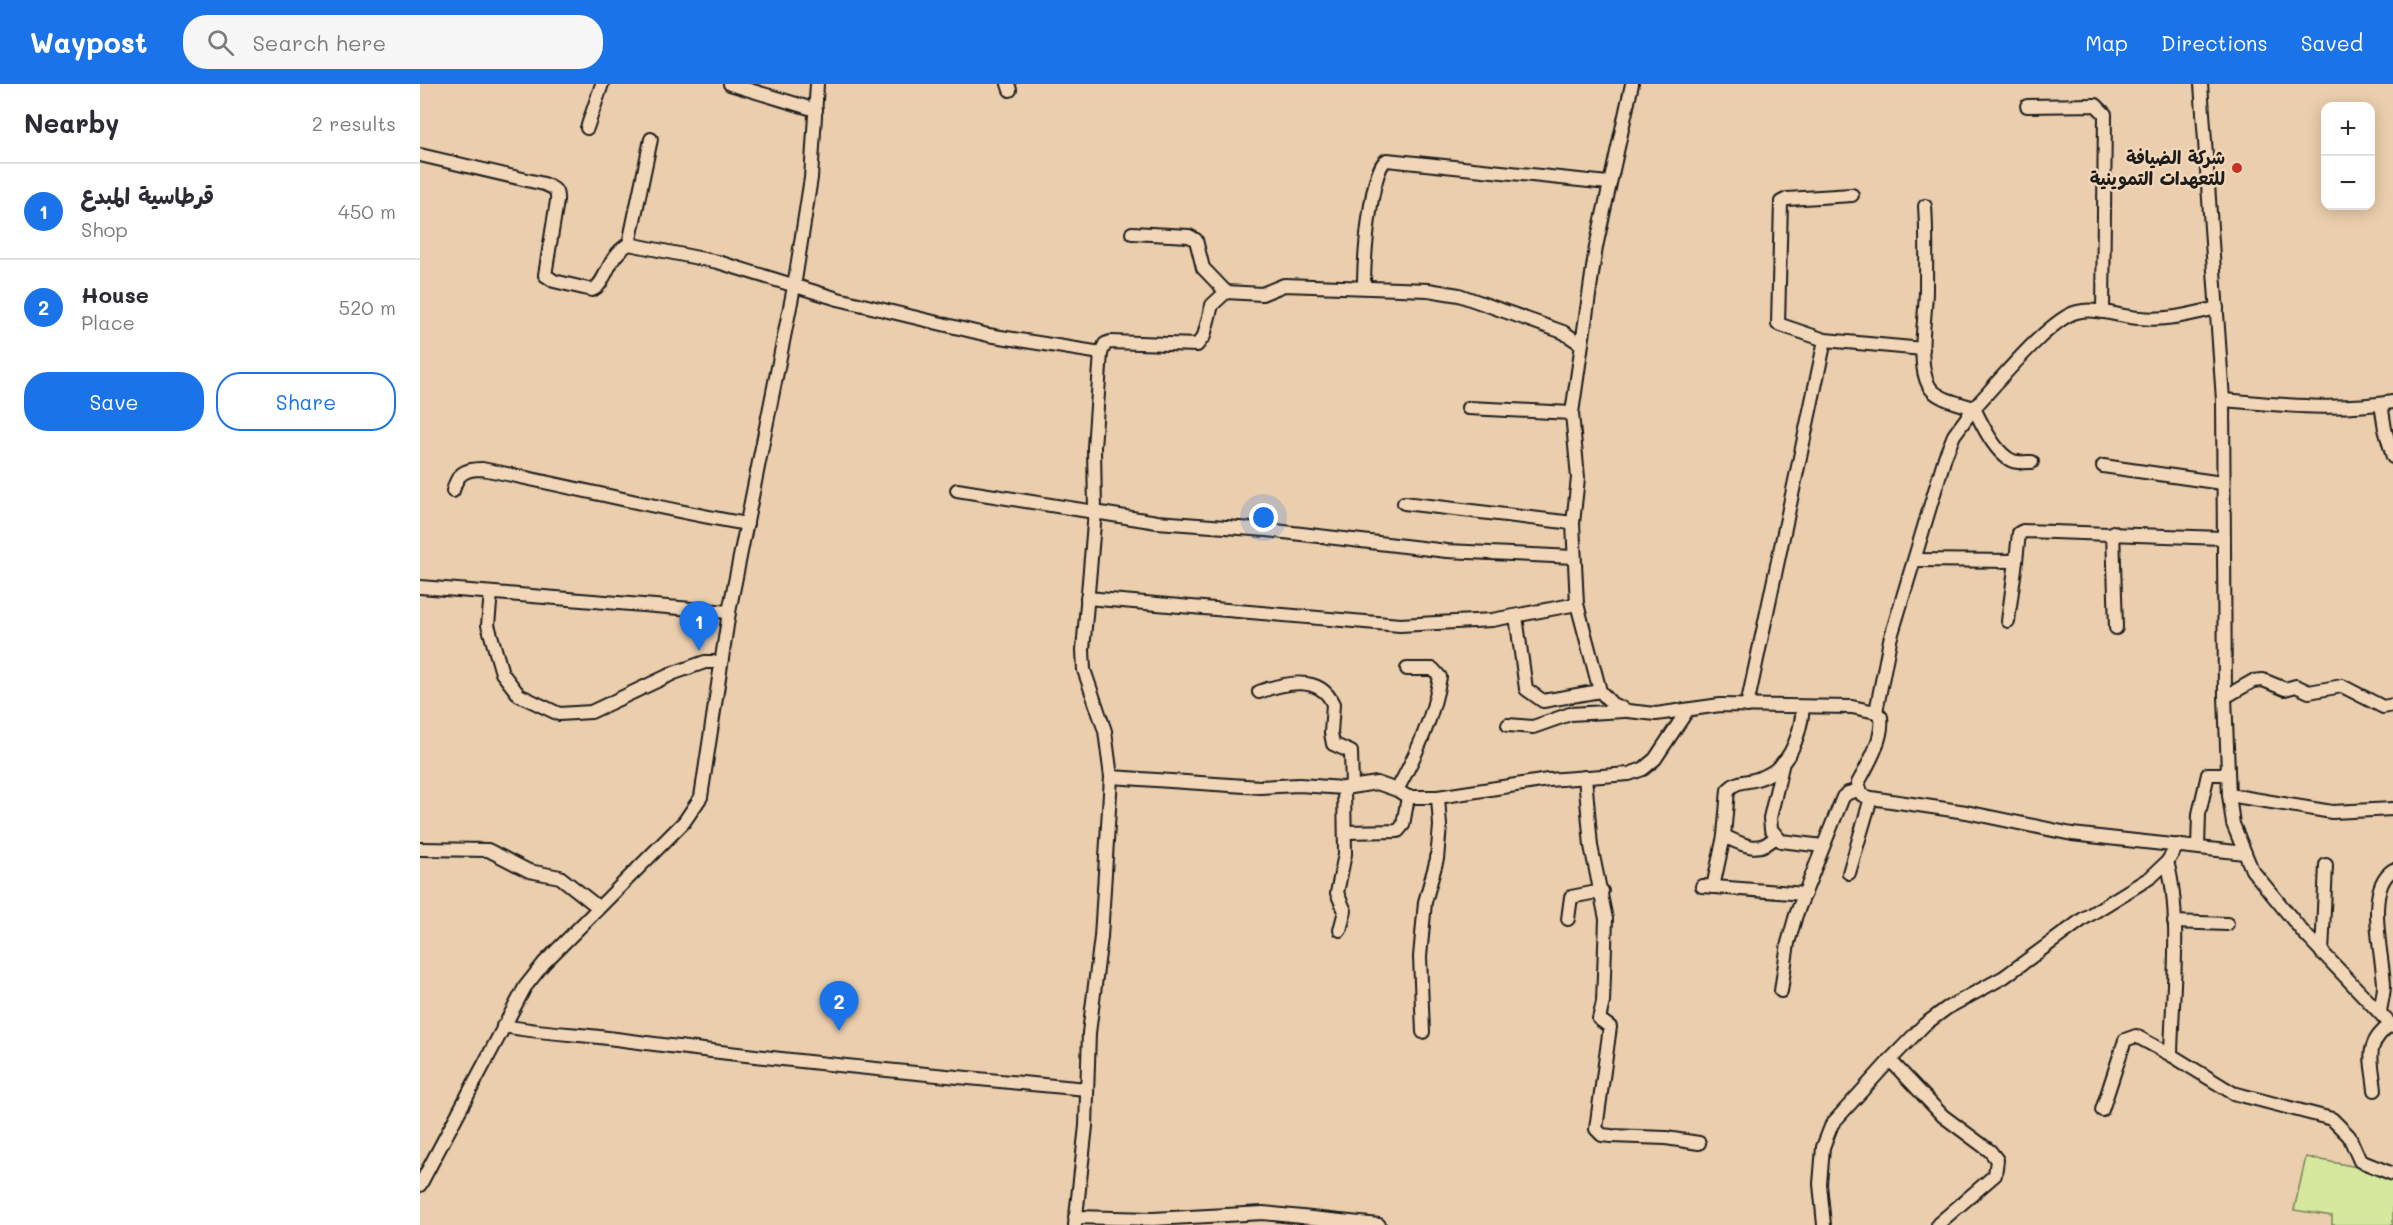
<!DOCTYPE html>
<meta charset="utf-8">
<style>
:root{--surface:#fff;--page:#f7f7f7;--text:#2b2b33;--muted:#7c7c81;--line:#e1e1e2;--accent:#1a73e8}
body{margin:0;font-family:Mali,"Playpen Sans Arabic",sans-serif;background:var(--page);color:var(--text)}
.controls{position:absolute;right:18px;top:18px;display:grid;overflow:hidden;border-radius:12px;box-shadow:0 3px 15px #0003}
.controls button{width:54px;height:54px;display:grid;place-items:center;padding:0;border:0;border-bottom:2px solid var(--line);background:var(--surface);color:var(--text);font:30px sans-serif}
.you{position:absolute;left:844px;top:434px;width:21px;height:21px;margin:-15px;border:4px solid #fff;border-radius:50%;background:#1a73e8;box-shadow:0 0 0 9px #1a73e833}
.badge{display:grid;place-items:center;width:39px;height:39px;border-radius:50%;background:var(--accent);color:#fff;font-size:20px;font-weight:700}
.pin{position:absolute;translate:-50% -50px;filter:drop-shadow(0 2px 3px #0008)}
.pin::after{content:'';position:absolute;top:32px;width:21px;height:18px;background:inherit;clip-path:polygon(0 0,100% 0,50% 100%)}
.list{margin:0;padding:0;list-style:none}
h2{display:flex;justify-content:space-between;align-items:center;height:78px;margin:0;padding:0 24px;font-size:26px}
h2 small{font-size:20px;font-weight:400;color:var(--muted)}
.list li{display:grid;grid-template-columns:39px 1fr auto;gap:18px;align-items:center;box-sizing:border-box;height:96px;padding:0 24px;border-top:2px solid var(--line)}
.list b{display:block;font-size:22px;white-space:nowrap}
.list p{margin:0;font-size:20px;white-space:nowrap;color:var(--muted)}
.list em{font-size:20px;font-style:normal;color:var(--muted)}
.actions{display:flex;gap:12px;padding:18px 24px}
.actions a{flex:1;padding:14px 0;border:2px solid var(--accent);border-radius:24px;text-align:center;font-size:21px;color:var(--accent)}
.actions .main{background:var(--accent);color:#fff}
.icon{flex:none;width:33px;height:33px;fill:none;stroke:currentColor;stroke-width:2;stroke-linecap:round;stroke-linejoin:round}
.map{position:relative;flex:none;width:1973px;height:1141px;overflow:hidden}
header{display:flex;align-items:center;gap:36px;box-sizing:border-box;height:84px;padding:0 30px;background:var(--accent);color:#fff}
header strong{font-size:28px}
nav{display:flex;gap:33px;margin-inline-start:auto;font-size:21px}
.search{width:420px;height:54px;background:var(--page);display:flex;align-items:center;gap:15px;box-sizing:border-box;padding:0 21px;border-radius:24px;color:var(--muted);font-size:22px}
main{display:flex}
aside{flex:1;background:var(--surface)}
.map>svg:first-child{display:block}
</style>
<header>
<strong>Waypost</strong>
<div class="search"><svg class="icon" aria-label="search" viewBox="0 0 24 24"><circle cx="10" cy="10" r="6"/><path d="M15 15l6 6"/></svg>Search here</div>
<nav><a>Map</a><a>Directions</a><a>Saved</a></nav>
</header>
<main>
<aside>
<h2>Nearby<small>2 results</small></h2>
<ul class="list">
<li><span class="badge">1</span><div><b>قرطاسية المبدع</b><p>Shop</p></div><em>450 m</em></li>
<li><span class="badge">2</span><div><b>House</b><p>Place</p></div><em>520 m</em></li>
</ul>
<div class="actions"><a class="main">Save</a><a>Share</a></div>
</aside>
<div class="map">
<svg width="1973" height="1141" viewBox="0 0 1973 1141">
<rect width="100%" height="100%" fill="#eacead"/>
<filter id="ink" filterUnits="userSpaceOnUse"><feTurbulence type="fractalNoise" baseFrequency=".0167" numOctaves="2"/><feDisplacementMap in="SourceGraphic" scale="12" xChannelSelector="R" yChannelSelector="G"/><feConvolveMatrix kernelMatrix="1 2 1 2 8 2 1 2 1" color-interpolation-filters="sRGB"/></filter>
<g filter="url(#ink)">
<path fill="#d5e89d" stroke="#78825c" stroke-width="1.5" d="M1886 1073 1942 1084 1973 1094V1141H1912V1132L1874 1126Z"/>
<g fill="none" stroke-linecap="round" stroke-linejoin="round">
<g stroke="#1c1c1c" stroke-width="16">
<g id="minor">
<path d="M310 0 396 26"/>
<path d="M588 0 590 6"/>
<path d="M1212 0 1176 163 1152 329 1158 394 1153 439 1157 520 1180 607 1192 620 1208 627 1236 630 1300 621 1432 623 1456 628 1461 633C1464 654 1448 681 1438 699L1442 711 1451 714 1546 728 1652 750 1825 769"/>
<path d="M1781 0 1803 316 1805 613 1809 711 1813 740 1832 786 1883 848 1973 943"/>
<path d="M1607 22 1676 21 1685 30 1683 228"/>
<path d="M167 44 182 0"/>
<path d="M0 71 124 100C133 104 138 105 137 117L125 191 134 197 172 206C187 200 186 173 209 160L298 178 418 215 568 251 681 269 685 260 690 258 777 261 784 252 792 221 806 208 842 210 864 201 1008 206 1039 211 1143 248 1161 260"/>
<path d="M1432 111 1367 115 1361 118 1358 240 1405 256 1503 265"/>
<path d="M1505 122C1507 150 1506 178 1506 206 1506 232 1496 279 1509 302 1517 316 1540 319 1554 324 1575 302 1630 234 1657 228 1678 223 1699 233 1720 234 1746 237 1772 230 1797 224"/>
<path d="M712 149 769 152 776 156 783 184 806 208"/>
<path d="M209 160 231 55"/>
<path d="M944 202C944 181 950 83 967 76L1188 99"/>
<path d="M1803 316C1859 321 1917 327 1973 318"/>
<path d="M1961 320 1965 345 1973 373"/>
<path d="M1048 324 1152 329"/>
<path d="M1554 324C1561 339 1576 371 1593 377 1598 379 1607 378 1612 378"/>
<path d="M1683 382 1802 399"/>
<path d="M537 406 737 438 847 446 1027 467 1154 473"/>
<path d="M33 407C37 390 44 385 62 385 150 402 238 425 327 440"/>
<path d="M984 419 1153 439"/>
<path d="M1693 448 1696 544"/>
<path d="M1495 476 1596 477 1599 449 1603 447 1802 454"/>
<path d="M0 503 309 528"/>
<path d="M71 509 68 541 82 589 99 611 139 630 171 628 254 589 285 578H300"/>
<path d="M667 514 980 541 1072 536 1157 520"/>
<path d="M1096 532 1106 605 1123 617 1180 607"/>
<path d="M1588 537 1596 477"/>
<path d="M839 608C864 599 900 590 913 620L911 649 913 660 931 668 932 702"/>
<path d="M1805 613 1833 597 1843 596 1865 605 1876 602 1889 608 1922 602 1963 623 1973 621"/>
<path d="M1327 622 1405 256"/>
<path d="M1456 628 1470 556 1525 373 1534 351 1554 324"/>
<path d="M1088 641 1113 643 1150 630 1204 627"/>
<path d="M1363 678 1350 734 1351 745 1361 757 1403 762"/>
<path d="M691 693 840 703 879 701 924 704 957 699 977 706 988 713H1018L1128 696 1209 690 1223 685 1235 675 1267 627"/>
<path d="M1165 693 1171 762 1186 835 1183 918 1179 935 1190 943 1176 1045 1182 1051 1191 1052 1246 1054 1279 1059"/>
<path d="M977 706C997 669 1013 634 1020 593L1013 585H987"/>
<path d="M1809 711 1912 728 1973 725"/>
<path d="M925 748 978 747 983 741 988 713"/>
<path d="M1304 752C1323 761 1340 771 1356 752"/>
<path d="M1778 763 1779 730 1788 690H1808"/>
<path d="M0 765 68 766 109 787 140 793 178 823"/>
<path d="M1747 778C1762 829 1752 915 1751 971L1813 1009 1912 1035 1929 1052 1940 1077 1973 1090"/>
<path d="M1429 789 1451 714"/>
<path d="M1282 802 1385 810"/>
<path d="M1293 803 1304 752 1308 706C1317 696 1325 699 1337 695 1369 686 1380 653 1383 624"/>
<path d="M1148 835 1151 813 1182 807"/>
<path d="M1754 838 1807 840"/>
<path d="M920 846 925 827 917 809 925 770 924 704"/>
<path d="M1902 869 1906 781"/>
<path d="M1361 907 1368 859 1376 831 1423 713 1428 709 1439 706"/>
<path d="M1960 928C1961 919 1964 910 1964 901 1963 872 1944 804 1973 786"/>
<path d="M83 942C121 949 158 950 196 955 353 976 510 991 667 1005"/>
<path d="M1003 948 1000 873 1005 818 1017 775 1020 742 1018 713"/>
<path d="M1470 976 1523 1032 1570 1067 1577 1076 1575 1091 1518 1140"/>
<path d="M1955 1006C1952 975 1943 961 1971 940"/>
<path d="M1682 1026 1705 956 1716 952 1751 971"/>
<path d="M0 1101 105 903 124 879 264 738 281 713 309 528 374 203 391 94 397 0"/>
<path d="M655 1133 733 1135 843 1129 959 1141"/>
<path d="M655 1141 666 1042 669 949 681 853 691 693 685 647 664 586 663 566 675 428 674 363 681 269"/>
<path d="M1404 1141 1400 1100 1402 1076 1403 1063 1412 1040 1470 976 1504 941 1527 924 1584 893 1663 835 1731 793 1747 778 1758 761"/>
</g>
</g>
<use href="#minor" stroke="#f2d6b8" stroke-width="12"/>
</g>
</g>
<circle fill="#c8321e" stroke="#f2d6b8" stroke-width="2" cx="1817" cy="84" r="6"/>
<g text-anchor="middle" stroke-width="5" stroke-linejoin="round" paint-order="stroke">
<g font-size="18" font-weight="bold" fill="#1c1c1c" stroke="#f2d6b8" text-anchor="end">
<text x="1805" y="80">شركة الضيافة<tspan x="1805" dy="21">للتعهدات التموينية</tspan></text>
</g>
</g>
</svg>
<div class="controls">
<button>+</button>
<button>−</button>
</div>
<div class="you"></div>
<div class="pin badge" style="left:279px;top:567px">1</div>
<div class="pin badge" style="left:419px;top:947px">2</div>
</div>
</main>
